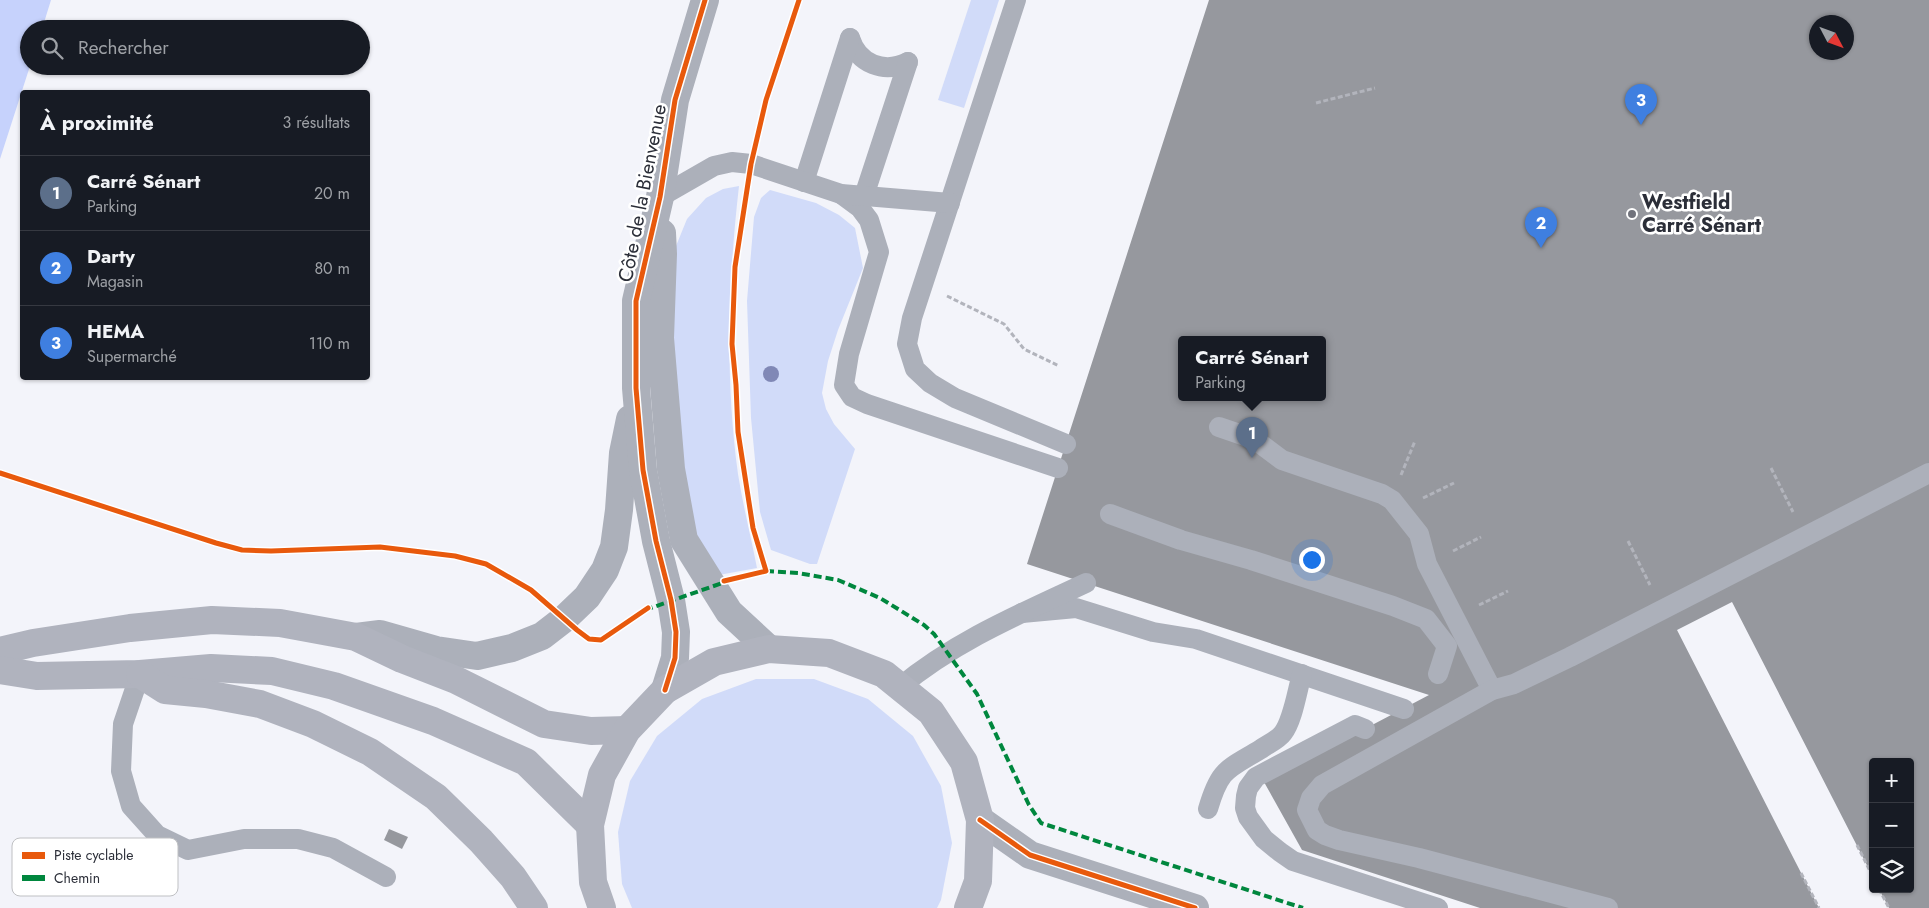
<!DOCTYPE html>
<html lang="fr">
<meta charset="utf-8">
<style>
:root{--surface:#171b24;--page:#20242c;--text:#f1f3f6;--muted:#9ea1a6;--line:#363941;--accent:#71737c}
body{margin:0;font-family:Jost,sans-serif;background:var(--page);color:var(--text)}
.controls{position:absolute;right:15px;bottom:15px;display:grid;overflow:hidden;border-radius:5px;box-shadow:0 1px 4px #0004}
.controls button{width:45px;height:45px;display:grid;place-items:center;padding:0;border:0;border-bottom:1px solid var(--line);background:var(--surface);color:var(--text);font:25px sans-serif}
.compass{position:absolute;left:1809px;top:15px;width:45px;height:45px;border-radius:50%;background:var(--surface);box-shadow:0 1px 4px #0004;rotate:131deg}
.you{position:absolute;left:1311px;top:559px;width:18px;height:18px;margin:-12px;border:4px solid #fff;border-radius:50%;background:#1a73e8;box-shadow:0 0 0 8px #1a73e833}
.badge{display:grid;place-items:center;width:32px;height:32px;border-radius:50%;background:var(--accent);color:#fff;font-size:16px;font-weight:700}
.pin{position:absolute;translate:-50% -41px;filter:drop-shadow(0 1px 2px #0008)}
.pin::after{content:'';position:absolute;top:26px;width:18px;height:15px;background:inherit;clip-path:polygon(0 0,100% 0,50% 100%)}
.popup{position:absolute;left:1178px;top:336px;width:148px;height:65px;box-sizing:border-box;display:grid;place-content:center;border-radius:5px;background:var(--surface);filter:drop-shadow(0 1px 4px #0005);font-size:16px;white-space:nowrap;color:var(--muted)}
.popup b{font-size:19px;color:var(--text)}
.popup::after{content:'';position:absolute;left:50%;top:100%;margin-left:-10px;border:10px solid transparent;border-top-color:var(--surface)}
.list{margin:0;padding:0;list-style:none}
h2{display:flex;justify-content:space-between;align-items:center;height:65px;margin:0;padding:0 20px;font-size:21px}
h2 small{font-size:16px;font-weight:400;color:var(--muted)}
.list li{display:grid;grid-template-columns:32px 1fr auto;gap:15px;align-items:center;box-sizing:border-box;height:75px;padding:0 20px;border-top:1px solid var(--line)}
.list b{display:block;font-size:19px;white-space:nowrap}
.list p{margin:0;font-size:16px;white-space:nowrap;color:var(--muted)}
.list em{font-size:16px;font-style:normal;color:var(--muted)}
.icon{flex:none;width:28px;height:28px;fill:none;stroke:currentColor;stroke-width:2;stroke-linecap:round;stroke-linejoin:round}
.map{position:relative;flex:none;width:1929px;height:908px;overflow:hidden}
.search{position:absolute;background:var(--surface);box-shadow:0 1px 4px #0004;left:20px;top:20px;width:350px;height:55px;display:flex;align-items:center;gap:12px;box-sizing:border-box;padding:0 18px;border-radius:28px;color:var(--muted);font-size:19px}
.panel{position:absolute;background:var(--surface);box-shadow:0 1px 4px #0004;left:20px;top:90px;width:350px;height:290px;border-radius:5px}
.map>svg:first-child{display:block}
</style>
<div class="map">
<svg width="1929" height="908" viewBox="0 0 1929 908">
<rect width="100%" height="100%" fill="#f3f4fa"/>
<g fill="#d1dbf9">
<path d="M971 0H999L964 108 938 100Z"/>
<path d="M739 186C728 282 725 379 738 474 743 506 751 537 757 568L719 575 693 531 681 474 672 312 676 246 687 219 706 198 723 189Z"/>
<path d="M770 190 816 203 839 215 855 228 863 268 838 330 828 361 822 393 826 409 834 424 855 449 817 564H810L771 550 760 512 751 418 747 301 754 217 761 198Z"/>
<path d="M756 679H814L868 699 913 736 941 786 952 843 941 900 937 908H632L622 884 618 832 630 781 657 736 702 699Z"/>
</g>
<path fill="#c6d2fc" d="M0 0H51L42 29H29L30 66 0 159Z"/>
<g fill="#96989e" fill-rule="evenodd">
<path d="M1209 0H1929V908H1889L1879 889H1910V762H1873V877L1732 602 1677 630 1819 908H1480L1302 850 1264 782 1429 695 1027 564ZM1816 22H1846V52H1816ZM1182 339H1322V397H1182Z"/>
<path d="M389 829 408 837 402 849 384 840Z"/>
</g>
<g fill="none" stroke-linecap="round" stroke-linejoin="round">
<g stroke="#b2b4bc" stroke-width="3" stroke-dasharray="5 2.5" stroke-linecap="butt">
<path d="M1316 103 1375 88"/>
<path d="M947 296 1004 324 1024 349 1059 366"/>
<path d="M1771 468 1793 512"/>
<path d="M1401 475 1415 441"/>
<path d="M1423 498 1454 483"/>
<path d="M1628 541 1650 585"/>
<path d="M1453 551 1481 537"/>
<path d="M1479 605 1508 591"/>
<path d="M1857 845 1873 877"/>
<path d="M1801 873 1819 908"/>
<path d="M1879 889 1889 908"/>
</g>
<g stroke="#acb0ba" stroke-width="20">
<path d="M1016 0 912 318 907 344 915 369 930 383 955 398 1066 444"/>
<path d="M850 38C858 64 884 74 908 62"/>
<path d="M804 182 850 38"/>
<path d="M841 194 860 208 869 220 879 252 849 354 844 385 852 397 867 404 1058 468"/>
<path d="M864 196 908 62"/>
<path d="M660 197 714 166 732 162 751 164 841 194 950 203"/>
<path d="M1219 427 1254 439 1282 460 1382 494 1392 500 1419 534 1427 564 1492 690"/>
<path d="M1110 514 1181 540 1251 560 1393 606 1426 619 1447 646 1438 674"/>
<path d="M1022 613 1076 608 1153 632 1196 639 1404 709"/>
<path d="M140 674 123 724 121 771 131 806 157 835 188 850 244 839H298L333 848 386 877"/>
<path d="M900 687C955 641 1022 613 1086 583"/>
<path d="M1365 729 1355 725 1256 777 1248 788 1246 796 1245 808 1248 817 1264 839 1280 852 1293 861 1438 908"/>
<path d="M1208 809C1220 768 1227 770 1261 749 1268 744 1278 740 1283 733 1293 720 1297 691 1302 674"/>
<path d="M1608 908 1419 858 1339 840 1325 835 1317 830 1307 810 1311 798 1322 785 1492 690 1514 684 1570 657 1929 473"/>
</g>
<g stroke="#acb0ba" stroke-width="28">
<path d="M662 233 663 254 660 338 671 469 684 540 729 612 769 649"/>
<path d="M356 637 380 634 436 650 477 656 512 648 542 636 564 619 587 597 605 570 614 547 619 510 623 453 630 419"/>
<path d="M665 690 675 658 676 632 671 600 656 541 643 470 636 388V301L660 197 675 100 705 0"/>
</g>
<path stroke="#acb0ba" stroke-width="28" d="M980 820 1030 855 1195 908"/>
<g stroke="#b0b3be" stroke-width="28">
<path d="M0 651 33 643 130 628 212 620 280 623 356 637 402 659 456 680 544 724 591 731 627 730"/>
<path d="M0 670 37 676 140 674 211 668 272 671 334 686 433 721 526 762 590 825"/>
<path d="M140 674 165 690 206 694 260 704 313 724 370 752 436 797 481 841 513 877 534 908"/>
<path d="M602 908 593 882 590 825 602 775 627 730 665 690 714 662 769 649 829 653 884 674 931 712 964 762 980 820 978 881 968 908"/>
</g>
<g stroke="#00873e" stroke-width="4" stroke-dasharray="8 4" stroke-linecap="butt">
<path d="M766 571 798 573 838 580 880 598 924 625 934 634 977 694 1029 805 1041 823 1303 908"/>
<path d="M645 610 728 581"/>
</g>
<g stroke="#fff" stroke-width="8">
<g id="cycleway">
<path d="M0 473 216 543 242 550 271 551 380 547 455 556 486 564 531 590 577 630 589 639 601 640 648 608"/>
<path d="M724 581 766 571 753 528 738 432 736 385 732 344 735 267 751 164 766 100 799 0"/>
<path d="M665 690 675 658 676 632 671 600 656 541 643 470 636 388V301L660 197 675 100 705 0"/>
<path d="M980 820 1030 855 1195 908"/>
</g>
</g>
<use href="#cycleway" stroke="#e8590c" stroke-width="5"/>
</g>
<circle fill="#8088b6" cx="771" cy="374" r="8"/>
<circle fill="#71737c" stroke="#fff" stroke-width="2" cx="1632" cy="214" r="5"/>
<g text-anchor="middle" stroke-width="5" stroke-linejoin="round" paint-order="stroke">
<g font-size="20" fill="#2b2e38" stroke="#fff">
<text transform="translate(642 193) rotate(-79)" y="7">Côte de la Bienvenue</text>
</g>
<g font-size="20" font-weight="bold" fill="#2b2e38" stroke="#fff" text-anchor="start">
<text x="1642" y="209">Westfield<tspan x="1642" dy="23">Carré Sénart</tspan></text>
</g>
</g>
<rect x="12" y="838" width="166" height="58" rx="8" fill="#fff" stroke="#bfc0c3" stroke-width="1"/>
<rect x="22" y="852" width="23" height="7" fill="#e8590c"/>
<rect x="22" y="875" width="23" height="6" fill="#00873e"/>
<g font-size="14" fill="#2b2e38">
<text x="54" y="860">Piste cyclable</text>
<text x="54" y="883">Chemin</text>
</g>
</svg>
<div class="controls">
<button>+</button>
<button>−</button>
<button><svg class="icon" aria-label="layers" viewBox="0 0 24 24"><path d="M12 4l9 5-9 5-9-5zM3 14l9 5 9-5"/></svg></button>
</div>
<svg class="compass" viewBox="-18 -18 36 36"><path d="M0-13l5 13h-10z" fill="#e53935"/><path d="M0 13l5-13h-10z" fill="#9ea1a6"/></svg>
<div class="you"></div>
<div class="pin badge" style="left:1252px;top:458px;background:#5c6f8a">1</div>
<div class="popup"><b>Carré Sénart</b>Parking</div>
<div class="pin badge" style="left:1541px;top:248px;background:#3f7fe0">2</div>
<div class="pin badge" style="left:1641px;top:125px;background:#3f7fe0">3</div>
<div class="search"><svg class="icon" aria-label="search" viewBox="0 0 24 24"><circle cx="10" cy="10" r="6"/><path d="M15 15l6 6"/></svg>Rechercher</div>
<section class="panel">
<h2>À proximité<small>3 résultats</small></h2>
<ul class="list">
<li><span class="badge" style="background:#5c6f8a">1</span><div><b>Carré Sénart</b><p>Parking</p></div><em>20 m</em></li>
<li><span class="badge" style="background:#3f7fe0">2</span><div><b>Darty</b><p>Magasin</p></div><em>80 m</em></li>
<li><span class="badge" style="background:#3f7fe0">3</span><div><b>HEMA</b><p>Supermarché</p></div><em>110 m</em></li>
</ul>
</section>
</div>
